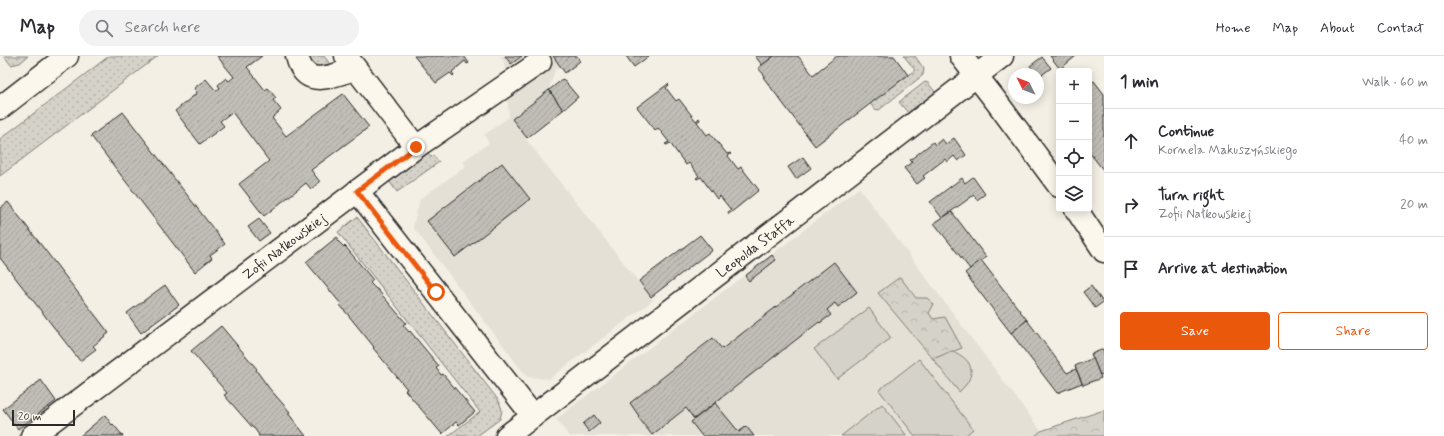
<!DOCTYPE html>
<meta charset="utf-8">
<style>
:root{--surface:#fff;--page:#f2f2f3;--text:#2b2b33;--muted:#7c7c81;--line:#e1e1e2;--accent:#ea580c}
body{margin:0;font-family:Mynerve,sans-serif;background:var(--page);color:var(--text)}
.controls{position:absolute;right:12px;top:12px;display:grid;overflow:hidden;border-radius:4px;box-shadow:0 2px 10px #0003}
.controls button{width:36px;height:36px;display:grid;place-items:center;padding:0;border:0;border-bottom:1px solid var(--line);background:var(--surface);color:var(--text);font:20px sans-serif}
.compass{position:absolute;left:1008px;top:12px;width:36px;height:36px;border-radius:50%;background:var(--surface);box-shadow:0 2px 10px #0003;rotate:312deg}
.scale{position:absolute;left:12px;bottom:10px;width:63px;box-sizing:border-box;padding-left:4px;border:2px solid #2b2b2b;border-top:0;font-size:11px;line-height:14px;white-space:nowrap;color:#2b2b2b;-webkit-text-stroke:3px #fbf7ec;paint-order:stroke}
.stop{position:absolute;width:12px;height:12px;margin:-9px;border:3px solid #ea580c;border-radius:50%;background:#fff}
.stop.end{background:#ea580c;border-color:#fff;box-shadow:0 1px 4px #0008}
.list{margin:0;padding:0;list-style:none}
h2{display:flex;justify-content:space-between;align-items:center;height:52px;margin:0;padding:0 16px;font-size:17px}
h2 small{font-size:13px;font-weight:400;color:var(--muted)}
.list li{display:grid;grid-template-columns:26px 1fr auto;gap:12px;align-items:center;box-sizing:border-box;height:64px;padding:0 16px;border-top:1px solid var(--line)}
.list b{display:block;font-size:15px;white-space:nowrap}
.list p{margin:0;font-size:13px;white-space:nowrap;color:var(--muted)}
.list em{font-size:13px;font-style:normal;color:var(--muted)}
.actions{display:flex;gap:8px;padding:12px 16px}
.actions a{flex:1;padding:9px 0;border:1px solid var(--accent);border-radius:4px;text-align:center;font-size:14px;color:var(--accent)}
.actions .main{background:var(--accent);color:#fff}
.icon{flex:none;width:22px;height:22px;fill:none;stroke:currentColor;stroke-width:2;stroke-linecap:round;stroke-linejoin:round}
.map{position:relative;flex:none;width:1104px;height:380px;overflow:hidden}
header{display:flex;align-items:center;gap:24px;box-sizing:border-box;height:56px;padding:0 20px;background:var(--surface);border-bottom:1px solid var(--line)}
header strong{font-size:19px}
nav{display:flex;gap:22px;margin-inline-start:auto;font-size:14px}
.search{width:280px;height:36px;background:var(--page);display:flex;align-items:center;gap:10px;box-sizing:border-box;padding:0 14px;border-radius:22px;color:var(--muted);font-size:15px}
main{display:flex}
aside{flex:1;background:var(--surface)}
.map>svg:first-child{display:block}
</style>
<header>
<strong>Map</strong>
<div class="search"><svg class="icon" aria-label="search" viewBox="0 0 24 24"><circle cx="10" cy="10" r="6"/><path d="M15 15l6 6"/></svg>Search here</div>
<nav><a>Home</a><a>Map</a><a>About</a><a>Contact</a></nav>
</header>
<main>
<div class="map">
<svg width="1104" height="380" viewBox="0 0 1104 380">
<defs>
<pattern id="grass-dots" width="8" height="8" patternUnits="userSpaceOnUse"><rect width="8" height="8" fill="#d5d2c9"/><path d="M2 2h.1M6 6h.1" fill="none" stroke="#b7b4ad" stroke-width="1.8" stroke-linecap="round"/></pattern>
<pattern id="park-crowns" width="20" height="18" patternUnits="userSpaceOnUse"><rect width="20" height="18" fill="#d5d2c9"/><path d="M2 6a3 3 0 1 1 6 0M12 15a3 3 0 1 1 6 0" fill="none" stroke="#b7b4ad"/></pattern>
<pattern id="building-hatch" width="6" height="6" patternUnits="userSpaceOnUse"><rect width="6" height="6" fill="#c0beb6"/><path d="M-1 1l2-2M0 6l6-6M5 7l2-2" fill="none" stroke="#a5a39d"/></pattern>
</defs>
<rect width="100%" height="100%" fill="#f3efe4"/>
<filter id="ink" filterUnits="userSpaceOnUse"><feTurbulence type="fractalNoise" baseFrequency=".025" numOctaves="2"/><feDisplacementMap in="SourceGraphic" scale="8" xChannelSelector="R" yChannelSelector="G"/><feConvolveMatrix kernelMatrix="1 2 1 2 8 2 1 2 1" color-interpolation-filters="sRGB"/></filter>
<g filter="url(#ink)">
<g fill="#e4e0d6">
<path d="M500 0H569L570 2 555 14 549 32 565 53 525 82 653 244 549 323 527 321 413 171 420 143 466 110 463 105 489 87 484 79 509 61 504 5Z"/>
<path d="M859 132 1041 375 1035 380H569L556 363Z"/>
</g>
<g fill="url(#grass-dots)" stroke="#807e7a">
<path d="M4 0H28L20 7 11 9Z"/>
<path d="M109 0H158L0 120V83Z"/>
<path d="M306 0H324L332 11 316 14Z"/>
<path d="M904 0H915L924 13 923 19 879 54 874 53 870 47 915 14Z"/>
<path d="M925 26 928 27 936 37 909 58 899 46Z"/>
<path d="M425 97H428L431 101 433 99 439 106 397 136 389 125Z"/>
<path d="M357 161 499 345 502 354 500 363 477 380H448L480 356 338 176Z"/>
</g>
<g fill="url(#park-crowns)" stroke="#807e7a">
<path d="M900 221 916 242H927L934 248 929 257 933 263 945 261 962 292 933 303 878 237Z"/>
<path d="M1104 354V380H1035L1041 375Z"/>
</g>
<g fill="#d5d2c9" stroke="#807e7a">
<path d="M869 252 891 282 837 323 814 293Z"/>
<path d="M952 295C975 304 977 320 959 336L933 303Z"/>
<path d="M919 303 973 373 965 380H915L879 334Z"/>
<path d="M882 348 907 380H841Z"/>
</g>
<g fill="url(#building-hatch)" stroke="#2b2b2b">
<path d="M217 0H262L247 11 265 34 268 32 276 42 273 44 281 54 272 62 286 80 343 38 369 71 311 114 320 126 311 133 306 127 264 160 239 128 269 105 232 56 220 65 224 70 200 88 175 55 197 37 194 32 206 23 216 35 220 32 218 29 226 22 229 25 234 21Z"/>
<path d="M414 0H464L469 7 467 8 465 5 452 16 454 19 453 20 450 17 436 27Z"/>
<path d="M505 0H522L511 8Z"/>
<path d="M553 0H577L580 5 565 17Z"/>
<path d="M626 0H649L634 11Z"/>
<path d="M755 0H774L762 9Z"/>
<path d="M774 0H798L813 19 837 0H894L908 19 815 90 763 21 765 20 758 12Z"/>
<path d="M1050 0H1076L1060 13Z"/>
<path d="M1042 1 1051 12 1039 21 1038 18H1036L1030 10Z"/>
<path d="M563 23 578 41 563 54 549 34Z"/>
<path d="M1094 25 1104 38V115L1089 96V28Z"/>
<path d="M668 28 669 29 666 32 676 45 679 43 696 65 699 62 700 64 697 66 707 79 710 77 727 98 730 97 731 98 728 100 738 113 741 111 759 134 729 158 728 156 731 154 720 140 717 143 701 121 697 123 696 122 699 120 689 107 686 109 670 87 667 89 665 88 669 86 658 72 655 74 637 51Z"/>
<path d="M549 34 563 54 527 82 512 63Z"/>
<path d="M123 56 225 188 210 199 212 202 195 216 91 80Z"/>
<path d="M954 82 966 99 958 105 954 100 947 106 945 103 923 120 925 122 917 128 904 112 912 106 910 104 933 86 935 89 942 83 946 88Z"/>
<path d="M803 101 811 112 796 123 788 111Z"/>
<path d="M502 107 530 143 455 201 427 165Z"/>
<path d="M973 121 985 138 977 144 974 139 942 162 930 146 962 122 965 127Z"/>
<path d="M8 146 109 277 93 290 96 293 80 305 0 202V152Z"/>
<path d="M952 156 986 201 970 213 934 167Z"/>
<path d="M259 163 270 177 259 185 248 171Z"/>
<path d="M700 179 712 194 651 241 639 225Z"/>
<path d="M337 181 339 183 337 184 344 191 345 190 373 224 370 227 376 233H377L406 267 403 269 409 276 410 275 439 310 436 312 441 319 443 318 475 356 459 369 456 366 442 378 405 334 407 333 373 292 374 291 340 249 341 248 306 206Z"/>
<path d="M772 199 776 204 749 225 745 220Z"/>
<path d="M981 204 1027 264 1011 277 965 217Z"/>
<path d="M834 206 857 236 838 251 835 247 827 254 831 259 820 267 819 266 694 363 686 352 652 379 638 361 639 360 630 347 713 282 722 293Z"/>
<path d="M165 229 179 249 141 277 127 257Z"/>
<path d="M1091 230 1103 246 1095 252 1083 236Z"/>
<path d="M1027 264 1067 317 1076 313 1082 327 1057 337 1011 277Z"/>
<path d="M221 270 257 313 256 314 269 332 290 356 288 357 306 380H258L259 379 254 372H253L224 339 227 337 191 295Z"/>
<path d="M1104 293V318L1100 319 1091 298Z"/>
<path d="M1093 302 1101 322 1083 329 1075 310Z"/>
<path d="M41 324 56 345 18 373 3 353Z"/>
<path d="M715 347 739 376 746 370 754 380H702L691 366Z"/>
<path d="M105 359 112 369 113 368 123 380H80Z"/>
<path d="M594 359 600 367 589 376 583 368Z"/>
</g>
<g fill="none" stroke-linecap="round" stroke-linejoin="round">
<g stroke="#2b2b2b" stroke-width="25">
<g id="minor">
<path d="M297 0C305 35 332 19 355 13"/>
<path d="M346 0 416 91"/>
<path d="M961 0 996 45 1059 130"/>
<path d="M357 135 533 360"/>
<path d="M1076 153 1104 195"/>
<path d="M32 380 416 91 540 6"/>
<path d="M507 380 1002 0"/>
</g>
</g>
<g stroke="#2b2b2b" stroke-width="25">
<path id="major" d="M0 52 67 0"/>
</g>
<use href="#minor" stroke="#fbf7ec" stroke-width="22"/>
<use href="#major" stroke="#fbf7ec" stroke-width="22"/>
</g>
</g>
<g fill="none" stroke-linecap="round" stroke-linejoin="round" filter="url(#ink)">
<path stroke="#ea580c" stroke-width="5" d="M416 91 357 135 436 236"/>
</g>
<g text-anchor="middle" stroke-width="3" stroke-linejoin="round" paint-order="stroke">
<g font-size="14" fill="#2b2b2b" stroke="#fbf7ec">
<text transform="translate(284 190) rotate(-37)" y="5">Zofii Nałkowskiej</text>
<text transform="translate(755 190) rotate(-37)" y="5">Leopolda Staffa</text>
</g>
</g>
</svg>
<div class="controls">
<button>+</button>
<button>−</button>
<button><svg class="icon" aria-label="locate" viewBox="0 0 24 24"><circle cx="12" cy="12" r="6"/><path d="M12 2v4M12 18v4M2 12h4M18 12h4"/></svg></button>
<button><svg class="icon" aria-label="layers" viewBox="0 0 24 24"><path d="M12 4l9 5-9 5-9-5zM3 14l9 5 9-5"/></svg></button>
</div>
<svg class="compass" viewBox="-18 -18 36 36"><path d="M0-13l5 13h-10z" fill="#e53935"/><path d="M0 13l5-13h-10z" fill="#7c7c81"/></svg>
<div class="scale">20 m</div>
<div class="stop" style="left:436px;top:236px"></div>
<div class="stop end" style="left:416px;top:91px"></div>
</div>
<aside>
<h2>1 min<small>Walk · 60 m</small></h2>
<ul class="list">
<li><svg class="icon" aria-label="ahead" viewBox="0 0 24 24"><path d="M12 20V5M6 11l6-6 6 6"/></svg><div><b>Continue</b><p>Kornela Makuszyńskiego</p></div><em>40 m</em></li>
<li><svg class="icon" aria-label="right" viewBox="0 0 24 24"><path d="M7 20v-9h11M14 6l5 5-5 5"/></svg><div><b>Turn right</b><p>Zofii Nałkowskiej</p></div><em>20 m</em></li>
<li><svg class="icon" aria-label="arrive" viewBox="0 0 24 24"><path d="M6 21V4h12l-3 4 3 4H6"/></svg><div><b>Arrive at destination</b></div></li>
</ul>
<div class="actions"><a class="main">Save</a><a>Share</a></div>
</aside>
</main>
